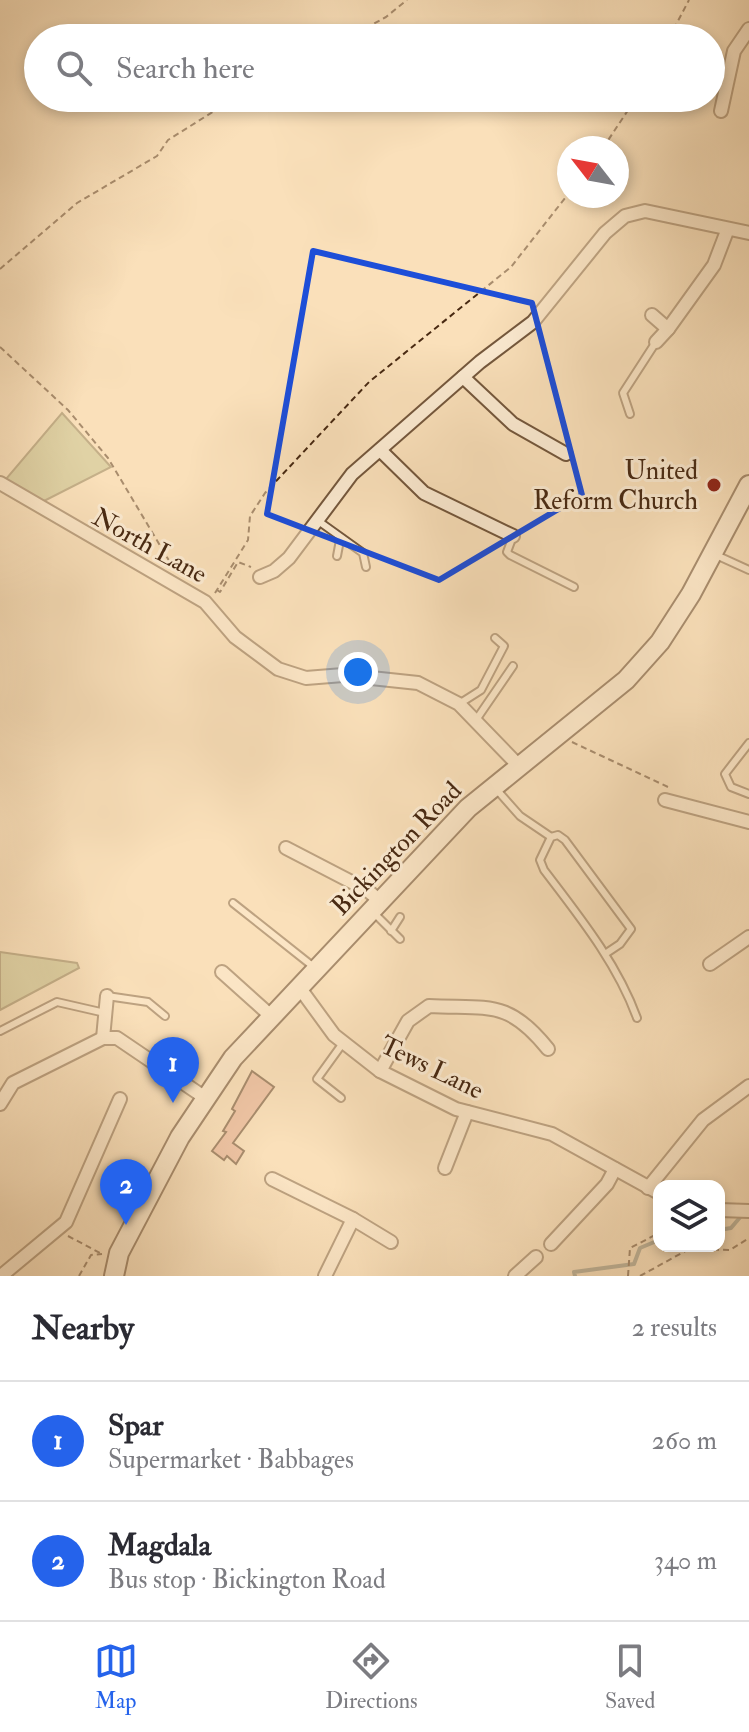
<!DOCTYPE html>
<meta charset="utf-8">
<style>
:root{--surface:#fff;--page:#f7f7f7;--text:#2b2b33;--muted:#7c7c81;--line:#e1e1e2;--accent:#2563eb}
body{margin:0;font-family:"IM FELL Double Pica",serif;background:var(--page);color:var(--text)}
.controls{position:absolute;right:24px;bottom:24px;display:grid;overflow:hidden;border-radius:16px;box-shadow:0 4px 12px #0003}
.controls button{width:72px;height:72px;display:grid;place-items:center;padding:0;border:0;border-bottom:2px solid var(--line);background:var(--surface);color:var(--text);font:40px sans-serif}
.compass{position:absolute;left:557px;top:136px;width:72px;height:72px;border-radius:50%;background:var(--surface);box-shadow:0 4px 12px #0003;rotate:301deg}
.you{position:absolute;left:358px;top:672px;width:28px;height:28px;margin:-20px;border:6px solid #fff;border-radius:50%;background:#1a73e8;box-shadow:0 0 0 12px #1a73e833}
.badge{display:grid;place-items:center;width:52px;height:52px;border-radius:50%;background:var(--accent);color:#fff;font-size:26px;font-weight:700}
.pin{position:absolute;translate:-50% -66px;filter:drop-shadow(0 2px 4px #0008)}
.pin::after{content:'';position:absolute;top:42px;width:28px;height:24px;background:inherit;clip-path:polygon(0 0,100% 0,50% 100%)}
.list{margin:0;padding:0;list-style:none}
h2{display:flex;justify-content:space-between;align-items:center;height:104px;margin:0;padding:0 32px;font-size:34px}
h2 small{font-size:26px;font-weight:400;color:var(--muted)}
.list li{display:grid;grid-template-columns:52px 1fr auto;gap:24px;align-items:center;box-sizing:border-box;height:120px;padding:0 32px;border-top:2px solid var(--line)}
.list b{display:block;font-size:30px;white-space:nowrap}
.list p{margin:0;font-size:26px;white-space:nowrap;color:var(--muted)}
.list em{font-size:26px;font-style:normal;color:var(--muted)}
.icon{flex:none;width:44px;height:44px;fill:none;stroke:currentColor;stroke-width:2;stroke-linecap:round;stroke-linejoin:round}
.map{position:relative;flex:none;width:749px;height:1276px;overflow:hidden}
.search{position:absolute;background:var(--surface);box-shadow:0 4px 12px #0003;left:24px;right:24px;top:24px;height:88px;display:flex;align-items:center;gap:20px;box-sizing:border-box;padding:0 28px;border-radius:44px;color:var(--muted);font-size:30px}
.sheet{height:344px;background:var(--surface)}
nav{display:flex;justify-content:space-around;align-items:center;box-sizing:border-box;height:112px;border-top:2px solid var(--line);background:var(--surface);font-size:22px;color:var(--muted)}
nav a{display:grid;justify-items:center;gap:4px}
nav .on{color:var(--accent)}
.map>svg:first-child{display:block}
</style>
<div class="map">
<svg width="749" height="1276" viewBox="0 0 749 1276">
<rect width="100%" height="100%" fill="#fae0ba"/>
<filter id="stains"><feTurbulence type="fractalNoise" baseFrequency=".0025" numOctaves="4"/><feColorMatrix values="0 0 0 0 .2 0 0 0 0 .09 0 0 0 0 .02 0 0 0 .5 -.17"/></filter>
<radialGradient id="worn" r=".72"><stop offset=".6" stop-color="#630" stop-opacity="0"/><stop offset="1" stop-color="#630" stop-opacity=".3"/></radialGradient>
<g fill="#c2c18c" stroke="#85754f" stroke-width="2">
<path d="M62 413 111 467 40 503 6 479Z"/>
<path d="M0 952 77 963 79 968 0 1010Z"/>
</g>
<g fill="none" stroke-linecap="round" stroke-linejoin="round">
<g stroke="#7c8174" stroke-width="4">
<path d="M719 1230 731 1228 742 1215"/>
<path d="M575 1276 574 1272 634 1264 640 1248 659 1240"/>
</g>
</g>
<path fill="#e5a78e" stroke="#482912" stroke-width="2" d="M252 1071 274 1087 233 1143 244 1151 236 1164 227 1156 224 1160 212 1151 226 1132 223 1131 235 1111 232 1109Z"/>
<g fill="none" stroke-linecap="round" stroke-linejoin="round">
<g stroke="#74573c" stroke-width="10">
<g id="service">
<path d="M630 414 623 393 656 342"/>
<path d="M317 520 363 553 366 567"/>
<path d="M513 536 507 552 510 555 574 587"/>
<path d="M716 555 749 570"/>
<path d="M337 556 340 540"/>
<path d="M459 704 481 690 504 646 495 638"/>
<path d="M476 720 513 666"/>
<path d="M749 743 725 774 731 787 749 794"/>
<path d="M497 790 520 816 551 837"/>
<path d="M233 903 315 968"/>
<path d="M374 913 400 939"/>
<path d="M391 931 400 917"/>
<path d="M605 954 620 944 631 929 565 840 558 835 551 837 540 860 544 870C579 916 617 963 637 1018"/>
<path d="M107 996 148 1002 165 1016"/>
<path d="M0 1031 57 1002 105 1013"/>
<path d="M341 1098 317 1079 343 1043"/>
</g>
</g>
<g stroke="#74573c" stroke-width="16">
<g id="minor">
<path d="M721 111 734 51 749 29"/>
<path d="M652 315 668 329 656 342"/>
<path d="M668 329 714 265 727 231"/>
<path d="M463 377 513 424 566 454"/>
<path d="M380 450 424 493 513 536"/>
<path d="M0 483 205 602 235 637 278 669 306 678 343 675 418 683 459 704 518 765"/>
<path d="M260 577 274 571 289 558 352 474 480 362 533 322 605 233 625 216 645 211 749 233"/>
<path d="M665 800 749 822"/>
<path d="M286 848 367 890 380 901"/>
<path d="M710 964 749 937"/>
<path d="M222 972 271 1016"/>
<path d="M299 987 334 1035 380 1071 456 1109 552 1134 659 1193"/>
<path d="M103 1038 107 996"/>
<path d="M380 1071 408 1021 429 1006C489 1009 508 999 548 1049"/>
<path d="M0 1104 13 1083 103 1038H117L204 1097"/>
<path d="M445 1168 467 1112"/>
<path d="M272 1179 353 1219 325 1276"/>
<path d="M648 1188 703 1120 749 1086"/>
<path d="M719 1210 749 1211"/>
<path d="M353 1219 391 1242"/>
<path d="M551 1244 607 1184 615 1169"/>
<path d="M1 1276 66 1222 120 1099"/>
<path d="M515 1276 536 1257"/>
</g>
</g>
<g stroke="#482912" stroke-width="22">
<path id="secondary" d="M114 1276 119 1253 180 1137 233 1058 468 808 626 680 660 642 691 594 749 485"/>
</g>
<g stroke="#482912" stroke-width="2" stroke-dasharray="6 4" stroke-linecap="butt">
<path d="M348 38 386 17 407 0"/>
<path d="M669 38 689 0"/>
<path d="M603 148 636 98"/>
<path d="M0 269 77 203 157 156 168 140 235 98"/>
<path d="M0 347 68 410 108 458 174 569"/>
<path d="M217 590 220 592 238 562 251 567"/>
<path d="M215 593 248 540 250 516 265 493 369 382 511 267 569 193"/>
<path d="M572 742 668 787"/>
<path d="M68 1236 102 1254"/>
<path d="M79 1276 91 1255 102 1254"/>
<path d="M628 1276 630 1248 659 1233"/>
<path d="M640 1276 689 1249 730 1250 749 1238"/>
</g>
<use href="#service" stroke="#fcebd2" stroke-width="6"/>
<use href="#minor" stroke="#fcebd2" stroke-width="12"/>
<use href="#secondary" stroke="#fcebd2" stroke-width="18"/>
</g>
<path d="M0 0H749V1276H0ZM313 251 532 303 582 495 439 580 267 514Z" fill="#fae0ba" fill-opacity=".55" fill-rule="evenodd"/>
<path fill="none" stroke="#1d4ed8" stroke-width="6" stroke-linejoin="round" d="M313 251 532 303 582 495 439 580 267 514Z"/>
<circle fill="#8f2418" stroke="#fcebd2" stroke-width="3" cx="714" cy="485" r="8"/>
<g text-anchor="middle" stroke-width="6" stroke-linejoin="round" paint-order="stroke">
<g font-size="26" fill="#482912" stroke="#fcebd2" text-anchor="end">
<text x="698" y="479">United<tspan x="698" dy="30">Reform Church</tspan></text>
</g>
<g font-size="26" fill="#482912" stroke="#fcebd2">
<text transform="translate(150 545) rotate(29)" y="9">North Lane</text>
<text transform="translate(396 848) rotate(-46)" y="9">Bickington Road</text>
<text transform="translate(432 1067) rotate(26)" y="9">Tews Lane</text>
</g>
</g>
<rect width="100%" height="100%" filter="url(#stains)"/>
<rect width="100%" height="100%" fill="url(#worn)"/>
</svg>
<div class="controls">
<button><svg class="icon" aria-label="layers" viewBox="0 0 24 24"><path d="M12 4l9 5-9 5-9-5zM3 14l9 5 9-5"/></svg></button>
</div>
<svg class="compass" viewBox="-18 -18 36 36"><path d="M0-13l5 13h-10z" fill="#e53935"/><path d="M0 13l5-13h-10z" fill="#7c7c81"/></svg>
<div class="you"></div>
<div class="pin badge" style="left:173px;top:1103px">1</div>
<div class="pin badge" style="left:126px;top:1225px">2</div>
<div class="search"><svg class="icon" aria-label="search" viewBox="0 0 24 24"><circle cx="10" cy="10" r="6"/><path d="M15 15l6 6"/></svg>Search here</div>
</div>
<section class="sheet">
<h2>Nearby<small>2 results</small></h2>
<ul class="list">
<li><span class="badge">1</span><div><b>Spar</b><p>Supermarket · Babbages</p></div><em>260 m</em></li>
<li><span class="badge">2</span><div><b>Magdala</b><p>Bus stop · Bickington Road</p></div><em>340 m</em></li>
</ul>
</section>
<nav>
<a class="on"><svg class="icon" aria-label="map" viewBox="0 0 24 24"><path d="M3 6l6-2 6 2 6-2v14l-6 2-6-2-6 2zM9 4v14M15 6v14"/></svg>Map</a>
<a><svg class="icon" aria-label="directions" viewBox="0 0 24 24"><path d="M12 3l9 9-9 9-9-9zM9 14v-3h6M13 9l2 2-2 2"/></svg>Directions</a>
<a><svg class="icon" aria-label="saved" viewBox="0 0 24 24"><path d="M7 4h10v16l-5-4-5 4z"/></svg>Saved</a>
</nav>
